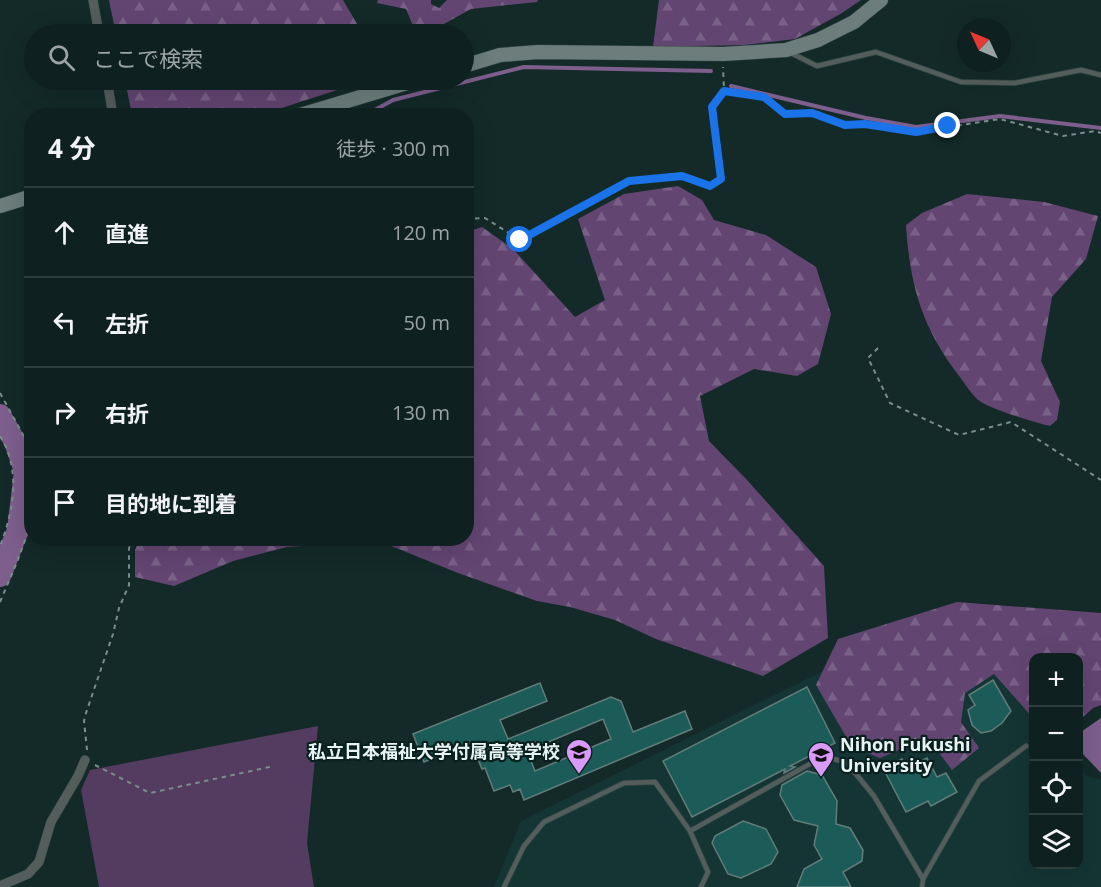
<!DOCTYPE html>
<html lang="ja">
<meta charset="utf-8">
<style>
:root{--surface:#0e201f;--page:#172828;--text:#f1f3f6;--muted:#9ba3a4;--line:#2e3e3d}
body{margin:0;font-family:"Open Sans","Noto Sans JP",sans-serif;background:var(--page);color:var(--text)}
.controls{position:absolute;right:18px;bottom:18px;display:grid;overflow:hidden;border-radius:12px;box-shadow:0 6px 24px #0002}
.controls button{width:54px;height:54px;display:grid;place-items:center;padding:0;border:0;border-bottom:2px solid var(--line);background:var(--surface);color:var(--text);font:30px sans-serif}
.compass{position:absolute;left:957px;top:18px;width:54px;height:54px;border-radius:50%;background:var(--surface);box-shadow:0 6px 24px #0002;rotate:314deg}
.stop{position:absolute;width:18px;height:18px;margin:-14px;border:4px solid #1a73e8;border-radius:50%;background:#fff}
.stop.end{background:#1a73e8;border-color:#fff;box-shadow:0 2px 6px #0008}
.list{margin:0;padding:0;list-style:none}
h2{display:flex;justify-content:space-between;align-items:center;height:78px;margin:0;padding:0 24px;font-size:26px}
h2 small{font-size:20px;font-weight:400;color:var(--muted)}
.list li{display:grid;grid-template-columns:39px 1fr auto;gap:18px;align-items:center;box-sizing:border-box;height:90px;padding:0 24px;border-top:2px solid var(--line)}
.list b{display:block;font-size:22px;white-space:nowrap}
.list em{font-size:20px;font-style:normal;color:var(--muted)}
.icon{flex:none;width:33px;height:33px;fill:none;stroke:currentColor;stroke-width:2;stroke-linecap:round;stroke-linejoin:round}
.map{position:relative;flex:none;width:1101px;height:887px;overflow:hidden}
.search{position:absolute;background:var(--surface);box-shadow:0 6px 24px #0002;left:24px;top:24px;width:450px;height:66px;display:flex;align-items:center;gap:15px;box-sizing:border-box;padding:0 21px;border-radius:33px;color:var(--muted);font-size:22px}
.panel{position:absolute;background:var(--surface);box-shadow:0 6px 24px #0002;left:24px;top:108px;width:450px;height:438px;border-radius:24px}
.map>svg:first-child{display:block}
</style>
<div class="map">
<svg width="1101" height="887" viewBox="0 0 1101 887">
<defs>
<pattern id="forest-firs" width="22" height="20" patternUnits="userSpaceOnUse" patternTransform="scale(1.5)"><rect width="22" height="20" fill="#634572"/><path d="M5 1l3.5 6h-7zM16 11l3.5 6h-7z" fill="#796087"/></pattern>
</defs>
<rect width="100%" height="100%" fill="#132a29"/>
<path fill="#143534" d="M833 666H993L1033 714 1034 864H1078L1079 766 1087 776 1101 780V887H494L521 821Z"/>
<g fill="url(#forest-firs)">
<path d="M109 0H343L363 34H116Z"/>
<path d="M378 0H431V4L439 8 447 0H538L537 2 471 9 442 25 413 26 406 9 377 3Z"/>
<path d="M659 0H861L842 13 795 39 745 45 653 47Z"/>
<path d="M125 80H368L260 115H132Z"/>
<path d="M678 186 702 200 714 220 766 235 816 267 831 314 818 364 797 376 754 369 700 396 709 441 747 480 824 566 828 638 763 676 656 639 615 620 570 607 537 601 458 573 379 541 287 547 233 561 174 586 135 577V550L140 539 466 538 467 232 482 227 513 249 575 317 605 300 578 219 624 194Z"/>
<path d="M967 194 1044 202 1098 216 1086 259 1052 297 1041 361 1060 402 1057 420 1050 426C1034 422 988 409 977 399 971 393 965 384 960 377 922 328 910 286 906 225L922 213Z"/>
<path d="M957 602 1101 613V705L1093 708 1079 721 1078 658H1034L1033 718 994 674 965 693 961 722 979 748 952 770 928 738 880 758 852 747 816 685 838 639Z"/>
</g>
<path fill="#543b60" d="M318 726 307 843 314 887H99L81 790 90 770Z"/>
<path fill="#7d5e8d" d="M1101 718V773L1079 750 1078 734Z"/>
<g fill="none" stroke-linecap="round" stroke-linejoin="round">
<g stroke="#7d5e8d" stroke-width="4">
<path d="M731 86 866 118 916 127 1000 116 1101 128"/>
<path d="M364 116 393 100 524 67 711 71"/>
<path d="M18 530 32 526"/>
</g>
<path stroke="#7d5e8d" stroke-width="22" d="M0 415 15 442 25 471 18 530 0 576"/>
</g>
<g fill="#1b5c59" stroke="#637c7a" stroke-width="1.5" fill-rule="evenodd">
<path d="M993 680 1011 711 1002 723 991 731 981 733 972 725 968 710 975 705 969 695Z"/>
<path d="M540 683 547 701 500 720 508 739 611 697 621 701 633 732 685 711 692 729 524 800 520 789 513 792 510 785 494 791 485 768 482 769 471 743 424 762 413 734ZM603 719 611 739 535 771 527 751Z"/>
<path d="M807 687 835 743 790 766 795 767 784 773 785 769 692 817 663 761Z"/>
<path d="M927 758 937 777 946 773 957 792 931 806 928 801 906 812 883 768 902 759 907 768Z"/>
<path d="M807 771 822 775 837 801 836 824 850 828 863 850 862 861 843 872 851 887H797L804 869 822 859 814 845 818 826 794 820 780 795 782 785Z"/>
<path d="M743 821 766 829 778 852 771 864 741 878 728 874 712 843 715 836Z"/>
</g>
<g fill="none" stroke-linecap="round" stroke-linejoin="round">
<g stroke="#314645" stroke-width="6">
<g id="lane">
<path d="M791 53 817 66 876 52 961 82 1015 83 1081 70 1101 75"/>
<path d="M690 831 824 756 847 763 874 796 923 879 922 887"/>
<path d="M923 879 979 781 1026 746"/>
<path d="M504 887 524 846 544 822 624 783 655 782 690 831 708 872 701 887"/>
</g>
</g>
<g stroke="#314645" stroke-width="10">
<g id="street">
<path d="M93 0 99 34"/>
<path d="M107 80 113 116"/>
<path d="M0 886 28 874 39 862 51 822 78 776 85 760"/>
</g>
</g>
<g stroke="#314645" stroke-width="15">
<g id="secondary">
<path d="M464 66 500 55 538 52 723 54 786 50 818 40 854 22 881 0"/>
<path d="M297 116 417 80"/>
<path d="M0 206 32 196"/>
</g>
</g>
<g stroke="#7b8d8c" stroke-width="2" stroke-dasharray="4.5 4.5" stroke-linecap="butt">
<path d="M724 91 764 97 785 114 812 113 845 125 865 124 916 132 1000 119 1063 136 1095 131 1101 133"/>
<path d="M466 219 485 218 520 240 629 181 682 176 710 186 721 179 712 107 724 91 723 67"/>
<path d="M878 348 868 358 890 403 959 435 1011 422 1101 480"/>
<path d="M0 393 32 451"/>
<path d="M0 436C21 469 14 511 0 546"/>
<path d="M0 602 17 562 28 532"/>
<path d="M87 750 84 721 86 713 113 634 119 608 129 585V548L133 538"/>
<path d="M95 765 150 793 274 766"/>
</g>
<use href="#lane" stroke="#535d5c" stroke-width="4.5"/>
<use href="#street" stroke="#535d5c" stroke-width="9"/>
<use href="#secondary" stroke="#6c7d7b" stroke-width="14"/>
</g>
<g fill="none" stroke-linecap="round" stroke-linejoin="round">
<path stroke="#1a73e8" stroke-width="8" d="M520 240 629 181 682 176 710 186 721 179 712 107 724 91 764 97 785 114 812 113 845 125 865 124 916 132 948 126"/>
</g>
<defs>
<g id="school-pin" transform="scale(1.35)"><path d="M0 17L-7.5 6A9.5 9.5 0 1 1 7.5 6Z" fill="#d99af8" stroke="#09201f"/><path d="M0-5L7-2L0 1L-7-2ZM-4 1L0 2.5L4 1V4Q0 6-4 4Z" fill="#111"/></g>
<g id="university-pin" transform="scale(1.35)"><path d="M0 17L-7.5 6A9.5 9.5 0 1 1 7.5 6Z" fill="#d99af8" stroke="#09201f"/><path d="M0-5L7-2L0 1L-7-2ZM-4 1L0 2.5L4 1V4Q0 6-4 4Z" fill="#111"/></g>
</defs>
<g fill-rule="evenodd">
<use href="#school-pin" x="579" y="752"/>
<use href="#university-pin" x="821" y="755"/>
</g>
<g text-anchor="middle" stroke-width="4.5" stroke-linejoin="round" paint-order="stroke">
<g font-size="18" font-weight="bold" fill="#e7f4f3" stroke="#09201f" text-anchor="start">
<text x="840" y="751">Nihon Fukushi<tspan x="840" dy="21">University</tspan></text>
<text x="560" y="758" text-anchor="end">私立日本福祉大学付属高等学校</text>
</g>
</g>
</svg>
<div class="controls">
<button>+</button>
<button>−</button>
<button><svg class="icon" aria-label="locate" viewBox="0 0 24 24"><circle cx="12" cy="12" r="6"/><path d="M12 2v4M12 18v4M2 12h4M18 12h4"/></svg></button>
<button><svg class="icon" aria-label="layers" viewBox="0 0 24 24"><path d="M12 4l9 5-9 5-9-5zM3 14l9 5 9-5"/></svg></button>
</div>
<svg class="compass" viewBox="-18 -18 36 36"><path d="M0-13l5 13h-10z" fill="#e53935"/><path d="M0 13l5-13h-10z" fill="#9ba3a4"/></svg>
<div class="stop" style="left:520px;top:240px"></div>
<div class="stop end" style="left:948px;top:126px"></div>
<div class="search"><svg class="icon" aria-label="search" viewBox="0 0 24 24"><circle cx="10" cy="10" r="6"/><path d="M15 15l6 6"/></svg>ここで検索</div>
<section class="panel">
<h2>4 分<small>徒歩 · 300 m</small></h2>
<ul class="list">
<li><svg class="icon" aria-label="ahead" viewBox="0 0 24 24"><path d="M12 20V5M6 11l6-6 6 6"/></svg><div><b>直進</b></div><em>120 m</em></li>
<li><svg class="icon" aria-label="left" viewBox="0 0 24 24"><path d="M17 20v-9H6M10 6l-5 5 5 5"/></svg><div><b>左折</b></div><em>50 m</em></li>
<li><svg class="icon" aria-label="right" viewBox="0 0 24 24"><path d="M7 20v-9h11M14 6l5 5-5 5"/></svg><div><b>右折</b></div><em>130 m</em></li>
<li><svg class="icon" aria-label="arrive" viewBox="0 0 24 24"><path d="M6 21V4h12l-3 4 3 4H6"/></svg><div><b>目的地に到着</b></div></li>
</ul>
</section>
</div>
